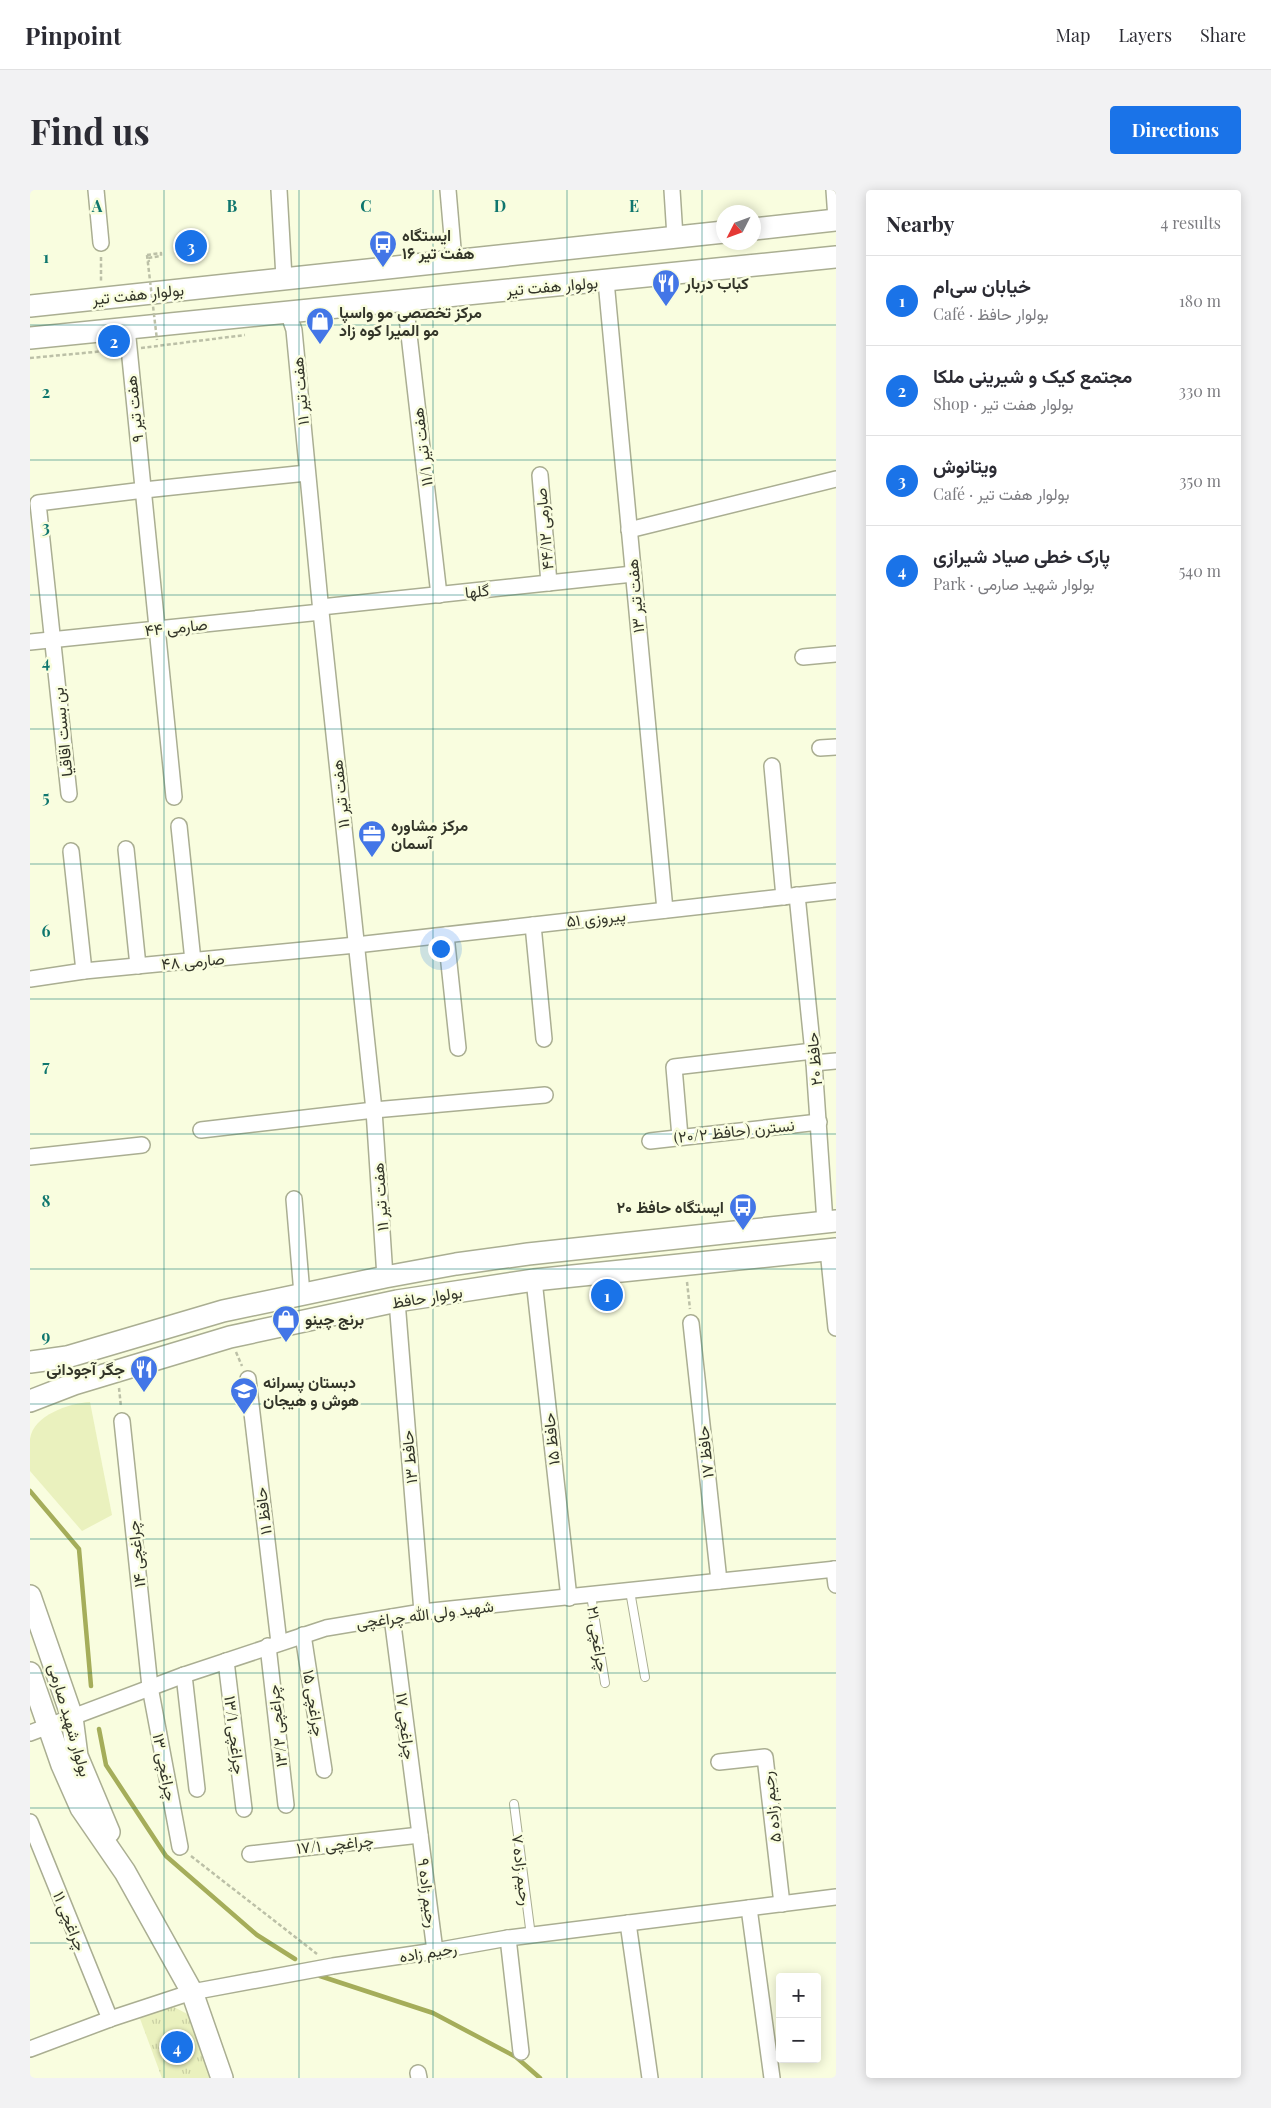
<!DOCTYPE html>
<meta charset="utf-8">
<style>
:root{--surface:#fff;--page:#f2f2f3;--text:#2b2b33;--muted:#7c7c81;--line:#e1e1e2;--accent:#1a73e8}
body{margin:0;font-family:"Playfair Display",Vazirmatn,serif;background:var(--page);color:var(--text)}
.controls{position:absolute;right:15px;bottom:15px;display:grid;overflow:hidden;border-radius:5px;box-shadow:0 2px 12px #0003}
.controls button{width:45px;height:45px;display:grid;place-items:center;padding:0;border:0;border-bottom:1px solid var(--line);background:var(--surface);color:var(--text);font:25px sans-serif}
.compass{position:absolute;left:686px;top:15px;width:45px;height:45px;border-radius:50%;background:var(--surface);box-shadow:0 2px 12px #0003;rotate:228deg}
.you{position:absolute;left:410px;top:758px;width:18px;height:18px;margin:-12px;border:4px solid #fff;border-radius:50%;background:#1a73e8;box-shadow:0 0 0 8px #1a73e833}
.badge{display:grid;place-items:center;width:32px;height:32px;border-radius:50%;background:var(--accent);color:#fff;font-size:16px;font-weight:700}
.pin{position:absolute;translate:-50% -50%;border:2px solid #fff;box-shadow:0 1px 5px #0006}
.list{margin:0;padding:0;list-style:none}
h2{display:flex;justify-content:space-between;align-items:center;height:65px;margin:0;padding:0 20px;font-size:21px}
h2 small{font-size:16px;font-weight:400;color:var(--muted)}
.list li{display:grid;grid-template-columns:32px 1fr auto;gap:15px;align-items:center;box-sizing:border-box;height:90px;padding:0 20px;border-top:1px solid var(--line)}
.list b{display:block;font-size:19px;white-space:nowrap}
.list p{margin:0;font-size:16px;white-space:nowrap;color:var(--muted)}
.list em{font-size:16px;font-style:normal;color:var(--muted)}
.map{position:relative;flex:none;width:806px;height:1888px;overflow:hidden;border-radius:5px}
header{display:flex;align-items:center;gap:30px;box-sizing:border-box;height:70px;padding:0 25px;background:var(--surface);border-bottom:1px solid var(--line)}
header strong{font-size:24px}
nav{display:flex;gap:28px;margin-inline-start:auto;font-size:18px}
.intro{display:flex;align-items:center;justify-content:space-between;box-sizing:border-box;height:120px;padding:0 30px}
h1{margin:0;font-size:35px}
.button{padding:12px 22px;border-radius:5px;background:var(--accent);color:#fff;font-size:18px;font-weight:700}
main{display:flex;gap:30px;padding:0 30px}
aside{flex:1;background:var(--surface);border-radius:5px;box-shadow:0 2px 12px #0003}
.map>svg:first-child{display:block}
</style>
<header>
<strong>Pinpoint</strong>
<nav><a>Map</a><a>Layers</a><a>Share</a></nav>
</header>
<div class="intro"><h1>Find us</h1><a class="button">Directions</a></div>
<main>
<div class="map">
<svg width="806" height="1888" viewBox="0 0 806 1888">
<defs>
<pattern id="park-tufts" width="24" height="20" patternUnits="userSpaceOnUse" patternTransform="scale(1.25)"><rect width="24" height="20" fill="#eaf1be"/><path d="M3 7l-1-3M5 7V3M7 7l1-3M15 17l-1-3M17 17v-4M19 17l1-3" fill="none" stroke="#c9cfa3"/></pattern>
</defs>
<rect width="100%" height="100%" fill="#f9fddf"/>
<path fill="url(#park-tufts)" d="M144 1817 163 1827 185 1888H132L109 1826Z"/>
<path fill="#eaf1be" d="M60 1212 82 1325 52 1341 0 1281C0 1271 0 1260 0 1249 3 1225 40 1213 60 1212Z"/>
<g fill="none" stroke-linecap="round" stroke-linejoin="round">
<g stroke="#a5ad5a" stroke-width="4.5">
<path d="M0 1301 49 1359 61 1496"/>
<path d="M69 1539 76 1575 136 1666 227 1745 265 1769"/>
<path d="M290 1786 403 1823 486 1867 510 1888"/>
</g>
<g stroke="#aaae92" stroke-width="10">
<g id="lane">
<path d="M600 1401 615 1487"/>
<path d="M561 1405 575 1493"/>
<path d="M484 1614 501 1746"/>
</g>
</g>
<g stroke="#aaae92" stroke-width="18">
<g id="street">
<path d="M66 0 71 53"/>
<path d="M249 0 254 88"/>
<path d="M418 0 424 70"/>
<path d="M642 0 645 47"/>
<path d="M804 0 806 29"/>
<path d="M576 91 635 720"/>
<path d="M375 110 409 405"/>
<path d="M258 122 264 140 291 422 344 920 355 1087"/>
<path d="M97 138 144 607"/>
<path d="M510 285 519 393"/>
<path d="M599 340 806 289"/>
<path d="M291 417 603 384"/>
<path d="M0 452 291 422"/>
<path d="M773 467 806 464"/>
<path d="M790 558 806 557"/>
<path d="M742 576 754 707"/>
<path d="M39 604 8 313 114 300 277 283"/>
<path d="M149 636 163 771"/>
<path d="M96 659 108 776"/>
<path d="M41 661 54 781"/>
<path d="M767 705 784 873 795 1032"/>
<path d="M503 735 514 849"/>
<path d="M416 745 428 858"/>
<path d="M0 789 54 781 326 755 806 701"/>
<path d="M784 873 806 871"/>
<path d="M171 940 344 920 515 905"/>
<path d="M650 947 644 877 783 861"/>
<path d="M620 951 789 932"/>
<path d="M0 967 112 955"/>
<path d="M264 1009 272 1104"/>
<path d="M798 1060 806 1138"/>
<path d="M504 1090 539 1408"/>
<path d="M367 1111 392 1422"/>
<path d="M661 1133 689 1391"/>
<path d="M218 1189 249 1453"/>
<path d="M92 1231 120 1497 150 1657"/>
<path d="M804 1379 806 1395"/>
<path d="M362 1427 405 1761"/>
<path d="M273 1445 294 1580"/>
<path d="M238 1456 256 1615"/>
<path d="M196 1471 214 1619"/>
<path d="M154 1485 167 1599"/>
<path d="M0 1543 154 1485 296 1438 392 1422 806 1379"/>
<path d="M689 1572 735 1567 752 1714"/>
<path d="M0 1632 80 1829"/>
<path d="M220 1664 390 1645"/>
<path d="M719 1718 742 1888"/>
<path d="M598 1733 620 1888"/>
<path d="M478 1748 491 1862"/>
<path d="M0 1859 80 1829 162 1802 303 1776 405 1761 478 1748 806 1707"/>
<path d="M388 1883 389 1888"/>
</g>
</g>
<g stroke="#aaae92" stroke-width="24">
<g id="secondary">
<path d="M724 39 806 30"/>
<path d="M0 116 694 42"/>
<path d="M0 148 806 67"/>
<path d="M0 1172 37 1167 193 1121 355 1087 426 1074 498 1064 806 1031"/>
<path d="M0 1211 44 1194 200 1147 367 1111 504 1090 806 1059"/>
<path d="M0 1406 42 1527 47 1566 79 1642"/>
<path d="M0 1483 32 1575 51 1618 95 1682 162 1802 192 1888"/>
</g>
</g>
<g stroke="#bcc0a7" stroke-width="2.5" stroke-dasharray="4 2.5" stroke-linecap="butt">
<path d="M117 65 131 63V66L118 68 119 72"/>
<path d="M71 67V92"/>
<path d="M111 158 215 145"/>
<path d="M0 168 86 160"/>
<path d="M657 1092 660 1119"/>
<path d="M206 1162 212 1176"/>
<path d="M89 1198 91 1217"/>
<path d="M161 1666 287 1764"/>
</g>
<use href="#lane" stroke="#fff" stroke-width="8"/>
<use href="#street" stroke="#fff" stroke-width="15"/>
<use href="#secondary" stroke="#fff" stroke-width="21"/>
<path stroke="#bcc0a7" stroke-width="2.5" stroke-dasharray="4 2.5" stroke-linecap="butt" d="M117 65 127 150"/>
</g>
<path fill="none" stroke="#0f766e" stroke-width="1" stroke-opacity="0.55" d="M134 0V1888M269 0V1888M403 0V1888M537 0V1888M672 0V1888M0 135H806M0 270H806M0 405H806M0 539H806M0 674H806M0 809H806M0 944H806M0 1079H806M0 1214H806M0 1349H806M0 1483H806M0 1618H806M0 1753H806"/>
<defs>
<g id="bus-pin" transform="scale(1.4375)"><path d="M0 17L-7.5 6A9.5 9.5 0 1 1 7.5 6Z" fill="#4376e7" stroke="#f9fddf"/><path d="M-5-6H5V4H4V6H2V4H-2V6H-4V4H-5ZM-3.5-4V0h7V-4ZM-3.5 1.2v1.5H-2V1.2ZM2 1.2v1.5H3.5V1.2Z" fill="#fff"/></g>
<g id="restaurant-pin" transform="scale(1.4375)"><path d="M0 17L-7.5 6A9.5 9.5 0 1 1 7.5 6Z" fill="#4376e7" stroke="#f9fddf"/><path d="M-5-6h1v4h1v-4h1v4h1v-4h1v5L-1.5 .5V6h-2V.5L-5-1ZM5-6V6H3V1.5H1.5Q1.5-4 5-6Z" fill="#fff"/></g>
<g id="shop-pin" transform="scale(1.4375)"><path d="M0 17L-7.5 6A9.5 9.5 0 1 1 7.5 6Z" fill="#4376e7" stroke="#f9fddf"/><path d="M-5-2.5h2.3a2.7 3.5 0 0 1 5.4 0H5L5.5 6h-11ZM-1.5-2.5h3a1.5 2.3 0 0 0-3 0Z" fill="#fff"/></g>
<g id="office-pin" transform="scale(1.4375)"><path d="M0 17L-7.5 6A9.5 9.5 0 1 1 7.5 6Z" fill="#4376e7" stroke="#f9fddf"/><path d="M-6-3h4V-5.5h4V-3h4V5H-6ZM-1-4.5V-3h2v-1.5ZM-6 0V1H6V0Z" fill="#fff"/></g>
<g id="school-pin" transform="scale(1.4375)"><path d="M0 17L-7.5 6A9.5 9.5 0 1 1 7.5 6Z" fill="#4376e7" stroke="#f9fddf"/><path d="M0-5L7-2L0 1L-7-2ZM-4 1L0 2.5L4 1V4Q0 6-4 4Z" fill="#fff"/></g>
</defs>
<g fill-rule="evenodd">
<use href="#bus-pin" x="353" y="54"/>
<use href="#restaurant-pin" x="636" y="93"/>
<use href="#shop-pin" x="290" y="131"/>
<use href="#office-pin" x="342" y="644"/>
<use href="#bus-pin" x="713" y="1017"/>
<use href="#shop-pin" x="256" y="1129"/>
<use href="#restaurant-pin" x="114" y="1179"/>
<use href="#school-pin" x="214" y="1201"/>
</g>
<g text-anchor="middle" stroke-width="5" stroke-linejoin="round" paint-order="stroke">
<g font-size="16" font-weight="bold" fill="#333529" stroke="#f9fddf" text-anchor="start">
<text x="372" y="51">ایستگاه<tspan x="372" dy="18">هفت تیر ۱۶</tspan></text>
<text x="655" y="99">کباب دربار</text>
<text x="309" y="128">مرکز تخصصی مو واسپا<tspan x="309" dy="18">مو المیرا کوه زاد</tspan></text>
<text x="361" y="641">مرکز مشاوره<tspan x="361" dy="18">آسمان</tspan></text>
<text x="694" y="1023" text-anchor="end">ایستگاه حافظ ۲۰</text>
<text x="275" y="1135">برنج چینو</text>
<text x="95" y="1185" text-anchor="end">جگر آجودانی</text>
<text x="233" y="1198">دبستان پسرانه<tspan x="233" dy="18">هوش و هیجان</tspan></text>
</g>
<g font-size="16" fill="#333529" stroke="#f9fddf">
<text transform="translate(522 96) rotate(-5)" y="6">بولوار هفت تیر</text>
<text transform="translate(108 104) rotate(-6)" y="6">بولوار هفت تیر</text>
<text transform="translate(270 201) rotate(-95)" y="6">هفت تیر ۱۱</text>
<text transform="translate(104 219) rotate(-96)" y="6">هفت تیر ۹</text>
<text transform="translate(392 257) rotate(-97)" y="6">هفت تیر ۱۱/۱</text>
<text transform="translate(514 339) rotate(-95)" y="6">صارمی ۴۴/۱۲</text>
<text transform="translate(447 401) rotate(-6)" y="6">گلها</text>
<text transform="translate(605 406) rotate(-95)" y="6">هفت تیر ۱۳</text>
<text transform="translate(146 437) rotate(-6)" y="6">صارمی ۴۴</text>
<text transform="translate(32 542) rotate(-96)" y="6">بن بست اقاقیا</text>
<text transform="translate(310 604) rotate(-96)" y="6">هفت تیر ۱۱</text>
<text transform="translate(566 728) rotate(-6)" y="6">پیروزی ۵۱</text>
<text transform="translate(163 771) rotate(-5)" y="6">صارمی ۴۸</text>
<text transform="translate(784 869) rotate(-95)" y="6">حافظ ۲۰</text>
<text transform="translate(704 941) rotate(-6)" y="6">نسترن (حافظ ۲۰/۲)</text>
<text transform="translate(350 1007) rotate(-94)" y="6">هفت تیر ۱۱</text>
<text transform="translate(397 1107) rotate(-9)" y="6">بولوار حافظ</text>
<text transform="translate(521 1249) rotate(-96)" y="6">حافظ ۱۵</text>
<text transform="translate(675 1262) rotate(-96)" y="6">حافظ ۱۷</text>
<text transform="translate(379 1267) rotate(-95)" y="6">حافط ۱۳</text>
<text transform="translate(233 1321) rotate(-97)" y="6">حافظ ۱۱</text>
<text transform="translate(106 1364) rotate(-96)" y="6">چراغچی ۱۴</text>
<text transform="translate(395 1424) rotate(-7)" y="6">شهید ولی الله چراغچی</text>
<text transform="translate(568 1449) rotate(81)" y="6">چراغچی ۲۱</text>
<text transform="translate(284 1513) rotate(81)" y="6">چراغچی ۱۵</text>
<text transform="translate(40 1530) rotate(74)" y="6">بولوار شهید صارمی</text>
<text transform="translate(247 1536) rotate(-96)" y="6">چراغچی ۱۳/۲</text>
<text transform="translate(376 1536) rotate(83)" y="6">چراغچی ۱۷</text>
<text transform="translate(205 1545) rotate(83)" y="6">چراغچی ۱۳/۱</text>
<text transform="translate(135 1577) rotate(79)" y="6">چراغچی ۱۳</text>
<text transform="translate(741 1617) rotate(-97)" y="6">رحیم زاده ۵</text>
<text transform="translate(305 1654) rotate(-6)" y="6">چراغچی ۱۷/۱</text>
<text transform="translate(492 1680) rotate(83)" y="6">رحیم زاده ۷</text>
<text transform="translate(398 1703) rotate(83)" y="6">رحیم زاده ۹</text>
<text transform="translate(40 1731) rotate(68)" y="6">چراغچی ۱۱</text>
<text transform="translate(398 1762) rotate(-9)" y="6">رحیم زاده</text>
</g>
</g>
<g font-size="16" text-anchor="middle" font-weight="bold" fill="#0f766e" stroke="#f9fddf" stroke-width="5" stroke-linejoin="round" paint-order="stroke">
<text x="67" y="22">A</text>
<text x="202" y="22">B</text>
<text x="336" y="22">C</text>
<text x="470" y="22">D</text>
<text x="604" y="22">E</text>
<text x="16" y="73">1</text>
<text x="16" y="208">2</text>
<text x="16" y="343">3</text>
<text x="16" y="478">4</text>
<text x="16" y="613">5</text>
<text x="16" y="747">6</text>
<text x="16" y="882">7</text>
<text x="16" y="1017">8</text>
<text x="16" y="1152">9</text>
</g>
</svg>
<div class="controls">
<button>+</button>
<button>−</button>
</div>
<svg class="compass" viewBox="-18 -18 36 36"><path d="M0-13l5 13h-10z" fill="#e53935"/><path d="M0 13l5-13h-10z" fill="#7c7c81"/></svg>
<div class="you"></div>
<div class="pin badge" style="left:577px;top:1105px">1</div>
<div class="pin badge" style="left:84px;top:151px">2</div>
<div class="pin badge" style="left:161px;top:56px">3</div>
<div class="pin badge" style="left:147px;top:1857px">4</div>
</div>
<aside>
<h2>Nearby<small>4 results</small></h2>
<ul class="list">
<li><span class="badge">1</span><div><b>خیابان سی‌ام</b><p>Café · بولوار حافظ</p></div><em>180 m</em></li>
<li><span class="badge">2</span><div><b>مجتمع کیک و شیرینی ملکا</b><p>Shop · بولوار هفت تیر</p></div><em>330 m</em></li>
<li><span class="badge">3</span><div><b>ویتانوش</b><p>Café · بولوار هفت تیر</p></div><em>350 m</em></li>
<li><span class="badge">4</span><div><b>پارک خطی صیاد شیرازی</b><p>Park · بولوار شهید صارمی</p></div><em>540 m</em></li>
</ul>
</aside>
</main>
